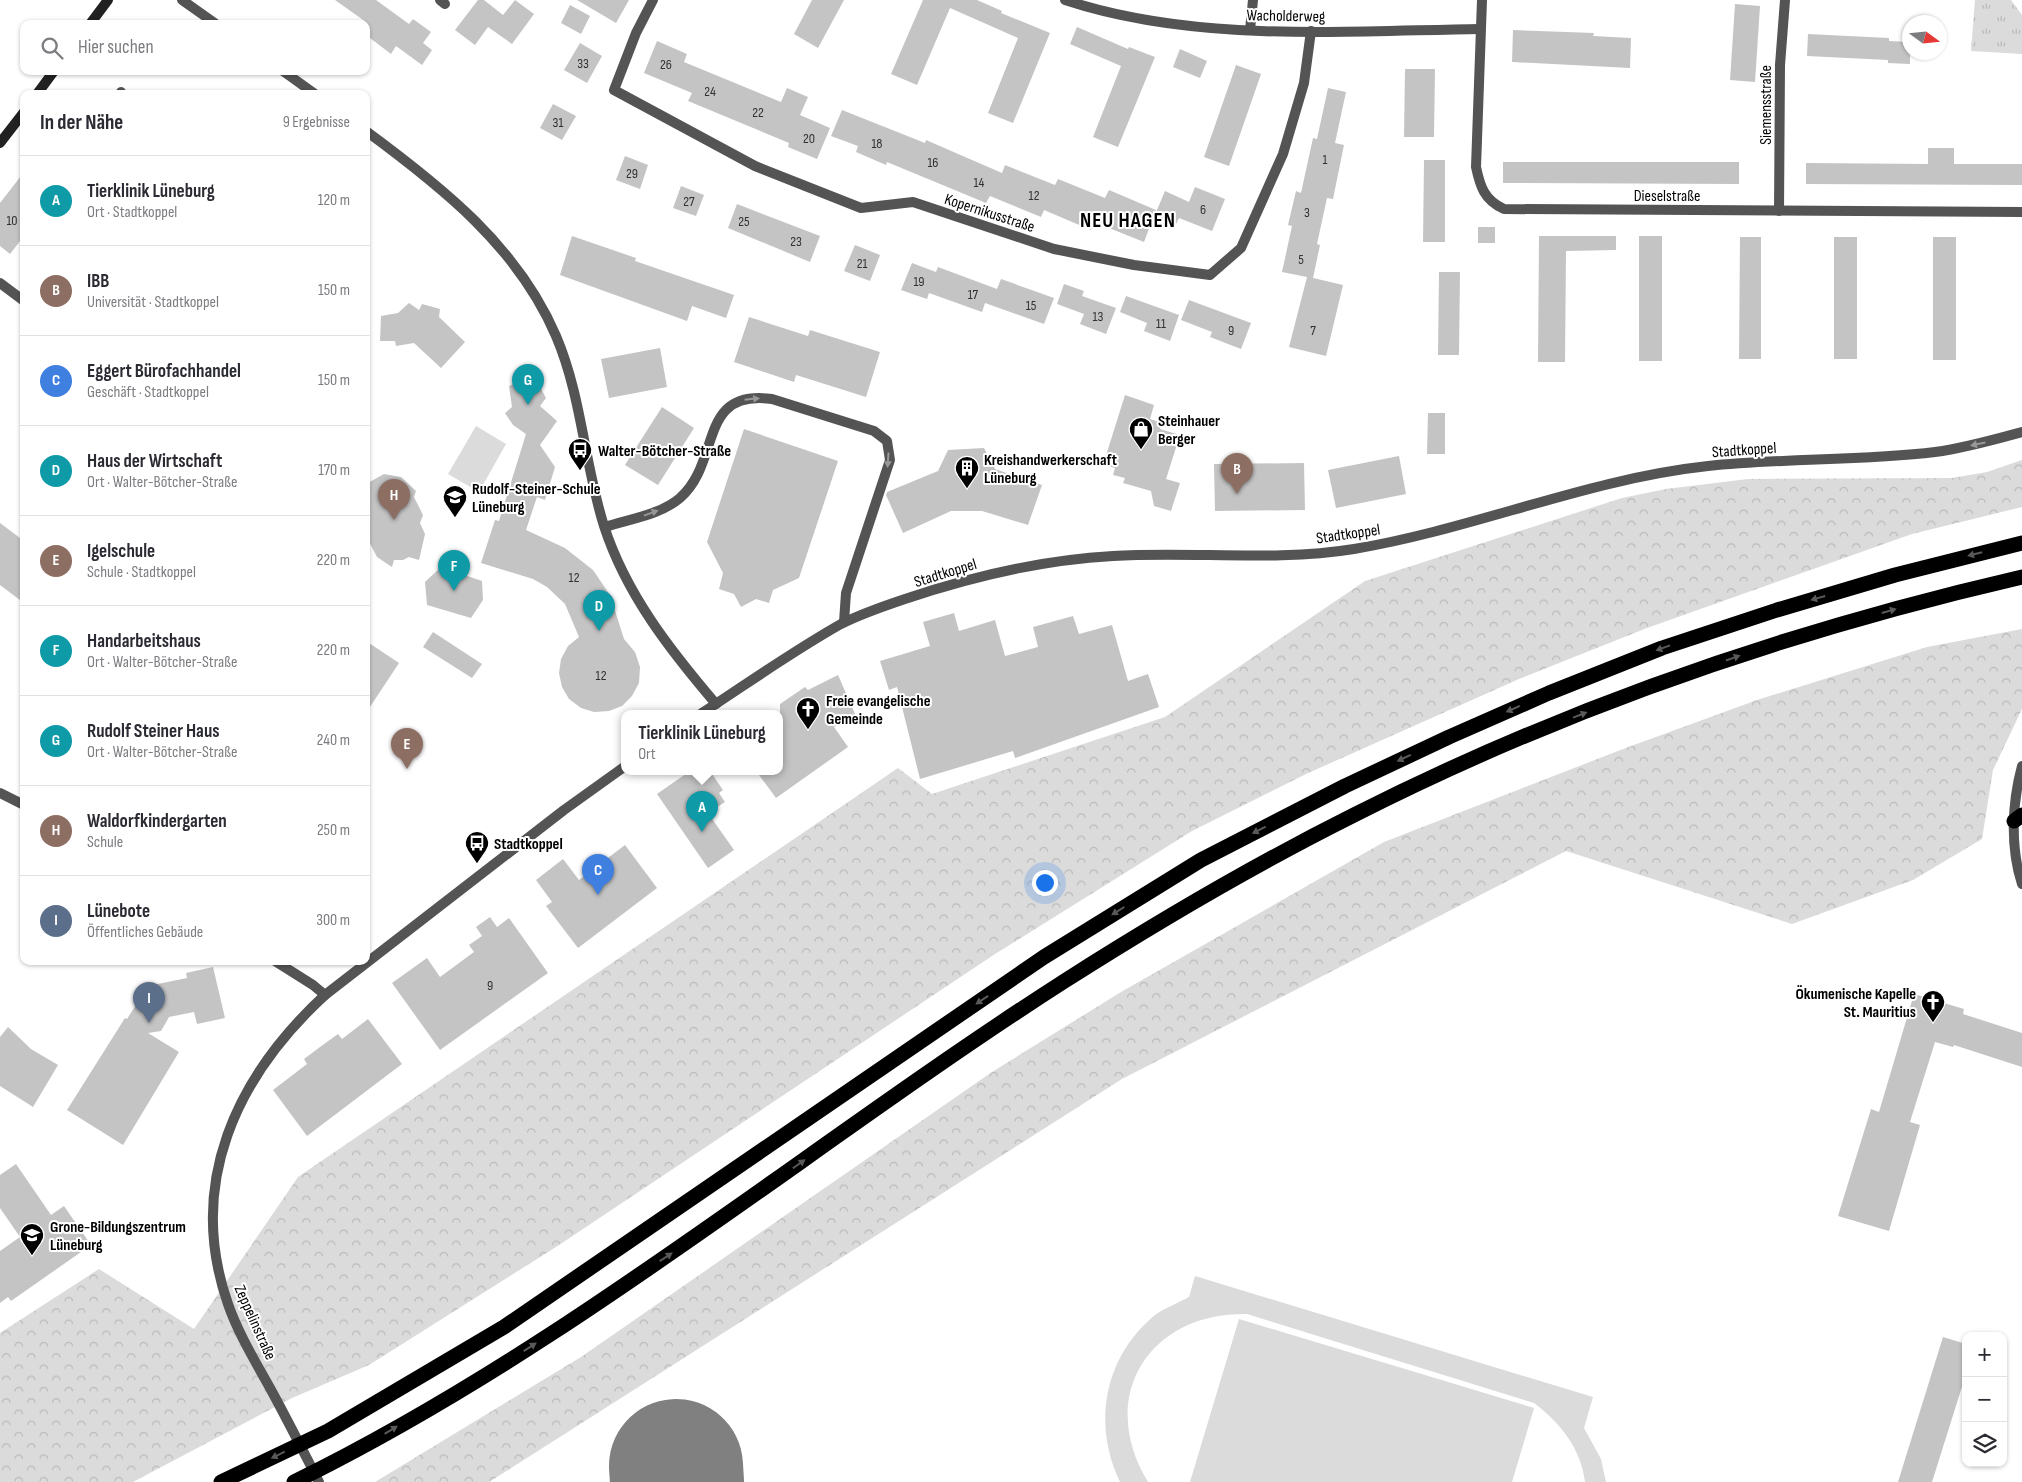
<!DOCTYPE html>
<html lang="de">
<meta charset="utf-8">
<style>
:root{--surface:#fff;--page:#f2f2f3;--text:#2b2b33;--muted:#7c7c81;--line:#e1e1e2;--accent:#000}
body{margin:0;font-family:"Sofia Sans Condensed",sans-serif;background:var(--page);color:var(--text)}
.controls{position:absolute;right:15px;bottom:15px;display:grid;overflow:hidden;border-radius:10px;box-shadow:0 1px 4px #0004}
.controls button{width:45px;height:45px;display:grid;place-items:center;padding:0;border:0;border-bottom:1px solid var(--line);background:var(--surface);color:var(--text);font:25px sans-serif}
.compass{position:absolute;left:1902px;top:15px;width:45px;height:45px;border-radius:50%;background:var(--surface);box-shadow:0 1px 4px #0004;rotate:105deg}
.you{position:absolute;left:1044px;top:882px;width:18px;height:18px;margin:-12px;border:4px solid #fff;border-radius:50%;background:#1a73e8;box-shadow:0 0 0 8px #1a73e833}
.badge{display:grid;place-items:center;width:32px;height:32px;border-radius:50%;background:var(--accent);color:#fff;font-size:16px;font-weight:700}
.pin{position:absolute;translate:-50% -41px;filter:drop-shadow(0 1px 2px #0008)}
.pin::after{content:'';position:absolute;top:26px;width:18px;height:15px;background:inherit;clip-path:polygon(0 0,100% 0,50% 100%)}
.popup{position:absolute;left:621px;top:710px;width:162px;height:65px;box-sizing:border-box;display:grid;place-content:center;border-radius:10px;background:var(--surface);filter:drop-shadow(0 1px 4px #0005);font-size:16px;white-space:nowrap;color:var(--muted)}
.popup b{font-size:19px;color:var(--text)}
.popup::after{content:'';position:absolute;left:50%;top:100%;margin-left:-10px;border:10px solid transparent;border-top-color:var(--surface)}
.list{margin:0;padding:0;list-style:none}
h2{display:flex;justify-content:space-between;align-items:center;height:65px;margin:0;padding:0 20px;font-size:21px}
h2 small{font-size:16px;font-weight:400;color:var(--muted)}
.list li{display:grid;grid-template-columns:32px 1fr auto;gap:15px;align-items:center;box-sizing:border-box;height:90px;padding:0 20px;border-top:1px solid var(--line)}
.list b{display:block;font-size:19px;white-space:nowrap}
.list p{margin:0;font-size:16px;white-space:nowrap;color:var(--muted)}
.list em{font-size:16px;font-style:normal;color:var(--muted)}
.icon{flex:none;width:28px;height:28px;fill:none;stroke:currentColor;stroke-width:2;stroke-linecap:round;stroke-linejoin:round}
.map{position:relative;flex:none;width:2022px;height:1482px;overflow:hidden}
.search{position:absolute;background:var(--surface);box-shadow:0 1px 4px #0004;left:20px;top:20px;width:350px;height:55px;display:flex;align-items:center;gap:12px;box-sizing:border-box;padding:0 18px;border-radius:10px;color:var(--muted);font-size:19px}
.panel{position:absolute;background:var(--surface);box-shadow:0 1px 4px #0004;left:20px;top:90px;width:350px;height:875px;border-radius:10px}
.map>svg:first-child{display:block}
</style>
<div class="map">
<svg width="2022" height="1482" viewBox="0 0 2022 1482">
<defs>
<pattern id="grass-tufts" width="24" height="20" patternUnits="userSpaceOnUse" patternTransform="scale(1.25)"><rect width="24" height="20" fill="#dbdbdb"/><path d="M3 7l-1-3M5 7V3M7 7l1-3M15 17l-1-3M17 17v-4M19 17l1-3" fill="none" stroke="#bababa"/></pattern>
<pattern id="forest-crowns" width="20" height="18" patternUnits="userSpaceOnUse" patternTransform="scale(1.25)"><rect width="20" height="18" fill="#dbdbdb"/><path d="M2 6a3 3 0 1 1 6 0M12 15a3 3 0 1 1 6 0" fill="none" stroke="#bababa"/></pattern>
</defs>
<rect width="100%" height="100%" fill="#fff"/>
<path fill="url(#grass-tufts)" d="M1975 0H2011L2022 15V54L1971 51Z"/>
<g fill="url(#forest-crowns)">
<path d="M2022 460V507L1912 534 1647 628 1519 679 1306 774 1192 831 995 954 556 1247 369 1365 292 1398 133 1482H0V1333L99 1269 194 1329 298 1177 898 768 932 794 1165 717 1365 581 1622 498 1666 489 1748 479 1952 478 1987 472Z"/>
<path d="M2022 629V709L1993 770 1982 839 1913 880 1792 924 1566 851 1122 1079 489 1482H375L581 1357 992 1072 1121 992 1384 842 1623 749 1757 700 1927 647Z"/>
</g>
<g fill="#dbdbdb">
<path d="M476 426 506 444 479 492 448 474Z"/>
<path d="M1195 1276 1593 1397 1584 1428 1601 1459 1606 1482H1585C1581 1448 1560 1423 1534 1403L1247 1314C1149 1312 1096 1397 1148 1482H1120C1092 1424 1104 1357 1155 1315 1165 1308 1178 1303 1189 1297Z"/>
<path d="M1239 1319 1534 1408 1512 1482H1190Z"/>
</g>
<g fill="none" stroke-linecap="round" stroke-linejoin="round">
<path stroke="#808080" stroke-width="134" d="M676 1466 677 1482"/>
</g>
<g fill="#c4c4c4">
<path d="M335 0H376L409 24 413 19 431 32 423 43 432 50 422 65 396 46 391 54 366 35V22Z"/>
<path d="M478 0H484L503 15 515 0 534 14 512 44 488 27 475 45 455 30Z"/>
<path d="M577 0H629L616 23Z"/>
<path d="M812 0H844L818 48 794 34Z"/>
<path d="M923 0H977L1002 11 1001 13 1050 33 1013 123 988 113 1018 38 950 8 917 85 891 74Z"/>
<path d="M1735 4 1760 6 1755 82 1730 80Z"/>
<path d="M570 5 590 16 581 34 561 23Z"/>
<path d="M1077 27 1128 49 1129 47 1155 57 1118 147 1093 137 1121 66 1070 44Z"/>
<path d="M1513 30 1594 33 1593 36 1631 38 1630 68 1512 62Z"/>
<path d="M1808 34 1889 38V41L1910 42V64L1888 63V60L1807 56Z"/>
<path d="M657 41 687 54 684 62 781 102 787 88 808 97 800 115 830 128 817 159 788 147 789 143 688 101 692 93 644 73Z"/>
<path d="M580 43 602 56 587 83 564 70Z"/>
<path d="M1180 49 1207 61 1200 78 1173 67Z"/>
<path d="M1236 65 1261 74 1229 166 1204 157Z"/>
<path d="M1405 69H1435L1434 137H1404Z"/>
<path d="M1328 88 1346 92 1335 143 1344 145 1333 199 1327 198 1317 244 1320 245 1313 278 1343 285 1326 356 1289 347 1307 277 1282 272 1292 226 1288 225 1296 191 1301 193 1313 138 1317 139Z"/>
<path d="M553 104 576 116 562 140 540 128Z"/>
<path d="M842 110 925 143 926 140 1002 173 1005 165 1055 185 1058 179 1105 198 1109 190 1156 210 1144 242 1094 222 1091 230 1044 210 1041 217 990 196 986 203 887 162 886 165 856 152 858 146 831 136Z"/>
<path d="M1928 148H1954V164H2022V185L1806 184V163L1928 164Z"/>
<path d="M625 156 648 165 640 189 616 180Z"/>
<path d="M1424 160H1445V242H1423Z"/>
<path d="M1503 162H1739V184L1503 183Z"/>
<path d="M24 172V236L10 254 0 246V203Z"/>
<path d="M681 186 704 195 696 216 673 208Z"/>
<path d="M1195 187 1225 199 1212 231 1179 218 1175 226 1154 217 1165 191 1189 202Z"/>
<path d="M737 204 820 236 810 262 728 228Z"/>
<rect x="1478" y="227" width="17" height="16"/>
<path d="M572 236 636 258 635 261 734 295 726 318 692 306 687 321 560 275Z"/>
<path d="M1539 236H1616V250L1566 251 1565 362H1538Z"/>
<rect x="1639" y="236" width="23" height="125"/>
<path d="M1740 237H1761V359H1739Z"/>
<rect x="1834" y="237" width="23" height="122"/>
<rect x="1933" y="237" width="23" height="123"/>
<path d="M855 245 880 255 870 281 844 271Z"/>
<path d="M912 263 936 272 938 267 997 289 1001 279 1054 298 1044 324 985 303 982 312 929 293 927 299 901 290Z"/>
<path d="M1439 272H1460L1459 355H1438Z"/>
<path d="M1064 284 1084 291 1082 296 1116 308 1106 334 1080 324 1084 314 1057 304Z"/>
<path d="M1126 296 1179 315 1170 341 1144 331 1147 323 1120 312Z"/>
<path d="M1189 300 1251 323 1241 349 1210 337 1212 332 1181 320Z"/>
<path d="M409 303 419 310 422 304 440 309 439 317 465 342 441 368 414 343 396 346 395 341H380L381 316 398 313Z"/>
<path d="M749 317 808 336 810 330 880 352 866 397 796 375 794 382 734 362Z"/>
<path d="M660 348 667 387 609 398 601 359Z"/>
<path d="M524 379H531L538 383 546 398 540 406 557 421 540 445 555 467 545 500 537 497 526 530 565 548 593 570 610 595 624 639 635 652 640 667 639 683 632 696 622 706 609 711 594 712 581 708 569 699 562 687 559 673 561 659 568 646 579 637 565 604 547 587 533 579 481 563 495 520 499 521 526 434 513 425 505 413 512 407 509 386Z"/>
<path d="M1125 395 1154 405 1150 419 1162 423 1160 429 1180 435 1166 479 1180 483 1171 511 1154 506 1151 491 1123 483 1125 478 1113 475 1115 468 1103 465Z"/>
<path d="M662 407 694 428 658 485 625 465Z"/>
<path d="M1428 413H1445V454H1427Z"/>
<path d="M744 429 838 461 799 578 773 590 769 603 756 599 741 607 734 594 719 589 723 573 707 542Z"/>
<path d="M984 448 995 469 1042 485 1028 525 982 511H951L903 533 886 495 887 492 938 471 948 450Z"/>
<path d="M1399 456 1406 494 1336 508 1328 470Z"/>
<path d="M1304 463 1305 510 1215 511 1214 464Z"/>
<path d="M384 474 401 477 416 491 414 497 423 515 420 523 425 534 419 560 409 557 403 560H394L392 567 377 557 366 536V484Z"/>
<path d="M0 523 24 541V603L0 585Z"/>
<path d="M441 567 482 581 483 600 471 618 427 605 425 582Z"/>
<path d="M954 613 959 631 995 620 1005 656 1038 647 1033 627 1073 616 1079 634 1112 625 1128 681 1148 674 1159 707 1015 758 1013 751 920 779 897 687 889 690 880 661 930 646 923 622Z"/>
<path d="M433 632 482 664 472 678 423 647Z"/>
<path d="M366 641 399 663 366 713Z"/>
<path d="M838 675 856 716 834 727 848 747 776 798 756 771H780V704L805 687 808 690Z"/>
<path d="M690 771H710L723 790 719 793 725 802 708 813 734 850 708 868 657 794Z"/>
<path d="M625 845 657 888 578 948 546 906 552 902 536 880 563 859 579 880Z"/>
<path d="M490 917 497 927 509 918 548 973 440 1050 392 983 427 958 440 977 474 952 469 945 482 936 476 927Z"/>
<path d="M213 967 225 1018 197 1024 194 1012 169 1017 161 1031 148 1033 179 1052 123 1145 67 1110 125 1018 127 1019 148 986 187 978 186 973Z"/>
<path d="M1914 994 1964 1009 1963 1014 2022 1033V1067L1954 1045 1953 1047 1935 1042 1910 1122 1920 1125 1889 1231 1838 1216 1871 1109 1879 1112Z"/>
<path d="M368 1019 402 1064 307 1136 273 1090 307 1064 304 1059 320 1047 338 1034 342 1039Z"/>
<path d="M8 1027 31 1049 58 1065 33 1107 0 1086V1037Z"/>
<path d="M16 1164 51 1215 64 1206 91 1245 11 1301 8 1297 0 1303V1251L20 1237 0 1208V1175Z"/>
<path d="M1943 1337 1966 1344V1374L1932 1482H1898Z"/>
</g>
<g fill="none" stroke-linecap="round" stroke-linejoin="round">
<g stroke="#545454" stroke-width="10">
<path d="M182 0 216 24"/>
<path d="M440 0 445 4"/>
<path d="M653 0 636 33 614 90 755 166 861 208 913 202 1054 249 1134 265 1210 275 1241 248 1283 154 1304 83 1311 31"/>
<path d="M1065 0C1195 43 1344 31 1480 29"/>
<path d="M1482 0 1476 167C1480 186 1484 200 1504 209L2022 212"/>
<path d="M1250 30 1253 0"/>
<path d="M283 71 315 94"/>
<path d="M121 92 122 94"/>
<path d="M366 131C442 187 518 247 556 336 582 397 584 463 604 526 626 594 670 650 716 704"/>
<path d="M1779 211 1780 65 1785 0"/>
<path d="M0 283 24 301"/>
<path d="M605 527C629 519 660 515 680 498 722 461 697 389 772 399L874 431 887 441 890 460 846 593 844 622"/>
<path d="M702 713C748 683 793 651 841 624 861 614 884 606 905 599 973 576 1041 560 1113 556 1193 551 1274 562 1354 549 1474 529 1587 479 1708 466 1783 458 1860 461 1935 452 1965 448 1993 440 2022 432"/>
<path d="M2022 766C2012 803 2010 847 2022 884"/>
<path d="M0 793 24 805"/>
<path d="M275 961 313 985 325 995"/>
<path d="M319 1482C303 1451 287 1419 270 1388 255 1361 238 1333 228 1304 186 1184 236 1077 325 995L564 810 624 767"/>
</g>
<g stroke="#212121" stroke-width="10">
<path d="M90 24 108 0"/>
<path d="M37 94 54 71"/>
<path d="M0 143 24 112"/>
</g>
<g stroke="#000" stroke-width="15">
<path d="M2014 821 2022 815"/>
<path d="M221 1482 328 1431 504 1327 1044 957 1201 860 1345 786 1449 737 1549 693 1662 648 1777 610 1895 575 2022 543"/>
<path d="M294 1482C569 1347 806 1147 1063 982 1157 922 1254 865 1354 815 1565 708 1792 630 2022 577"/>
</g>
</g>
<defs><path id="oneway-solid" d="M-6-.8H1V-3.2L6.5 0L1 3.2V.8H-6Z" transform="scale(1.25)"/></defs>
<g fill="#989898">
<use href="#oneway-solid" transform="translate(752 399) rotate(-6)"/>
<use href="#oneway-solid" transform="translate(1978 444) rotate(168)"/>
<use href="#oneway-solid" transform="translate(888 460) rotate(94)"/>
<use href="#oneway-solid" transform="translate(651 513) rotate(-20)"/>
</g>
<g fill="#595959">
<use href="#oneway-solid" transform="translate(1975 554) rotate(166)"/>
<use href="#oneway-solid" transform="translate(1818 598) rotate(164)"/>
<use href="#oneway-solid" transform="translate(1889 611) rotate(-16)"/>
<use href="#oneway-solid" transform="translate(1663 648) rotate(160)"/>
<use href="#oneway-solid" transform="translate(1733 658) rotate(-19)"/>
<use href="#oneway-solid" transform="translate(1513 709) rotate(156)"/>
<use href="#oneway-solid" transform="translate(1580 715) rotate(-21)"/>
<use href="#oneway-solid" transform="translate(1404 758) rotate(155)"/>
<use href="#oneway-solid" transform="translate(1259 830) rotate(153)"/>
<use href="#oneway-solid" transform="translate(1118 911) rotate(148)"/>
<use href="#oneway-solid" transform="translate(982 1000) rotate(146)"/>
<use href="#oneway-solid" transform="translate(799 1164) rotate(-35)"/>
<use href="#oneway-solid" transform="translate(666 1257) rotate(-33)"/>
<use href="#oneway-solid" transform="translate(530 1347) rotate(-33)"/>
<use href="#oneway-solid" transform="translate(391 1430) rotate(-31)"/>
<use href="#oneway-solid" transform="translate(278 1455) rotate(154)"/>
</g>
<defs>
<g id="shop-pin" transform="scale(1.25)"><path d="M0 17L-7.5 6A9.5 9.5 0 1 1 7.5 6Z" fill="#000" stroke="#fff"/><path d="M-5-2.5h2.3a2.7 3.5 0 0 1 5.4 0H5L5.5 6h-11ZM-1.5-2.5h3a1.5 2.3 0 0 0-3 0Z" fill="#fff"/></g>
<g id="bus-pin" transform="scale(1.25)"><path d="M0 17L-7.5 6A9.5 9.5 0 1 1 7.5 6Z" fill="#000" stroke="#fff"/><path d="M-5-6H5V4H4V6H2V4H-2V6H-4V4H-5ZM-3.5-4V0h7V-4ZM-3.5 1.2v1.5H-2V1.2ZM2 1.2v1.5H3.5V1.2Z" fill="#fff"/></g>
<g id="building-pin" transform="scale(1.25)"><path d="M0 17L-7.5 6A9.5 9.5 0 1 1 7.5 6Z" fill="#000" stroke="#fff"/><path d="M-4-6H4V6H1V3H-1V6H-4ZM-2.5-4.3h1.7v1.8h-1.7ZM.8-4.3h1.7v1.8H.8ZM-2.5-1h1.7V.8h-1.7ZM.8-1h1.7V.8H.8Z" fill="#fff"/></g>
<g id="school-pin" transform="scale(1.25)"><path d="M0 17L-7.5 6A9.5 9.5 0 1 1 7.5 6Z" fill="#000" stroke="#fff"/><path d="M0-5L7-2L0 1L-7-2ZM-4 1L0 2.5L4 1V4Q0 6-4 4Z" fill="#fff"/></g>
<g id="church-pin" transform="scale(1.25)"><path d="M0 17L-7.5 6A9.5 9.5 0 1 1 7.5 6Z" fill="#000" stroke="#fff"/><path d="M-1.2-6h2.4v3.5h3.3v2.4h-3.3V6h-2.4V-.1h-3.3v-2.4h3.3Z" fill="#fff"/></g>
</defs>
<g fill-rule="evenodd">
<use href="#shop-pin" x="1141" y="429"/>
<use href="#bus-pin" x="580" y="450"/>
<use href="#building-pin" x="967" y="468"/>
<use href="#school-pin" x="455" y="497"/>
<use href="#church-pin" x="808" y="709"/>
<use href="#bus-pin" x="477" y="843"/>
<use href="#church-pin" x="1933" y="1002"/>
<use href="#school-pin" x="32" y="1235"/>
</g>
<g text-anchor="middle" stroke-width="4" stroke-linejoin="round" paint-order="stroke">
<g font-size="14" fill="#313131">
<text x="583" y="68">33</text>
<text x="666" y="69">26</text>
<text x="710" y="96">24</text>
<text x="758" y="117">22</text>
<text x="558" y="127">31</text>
<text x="809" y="143">20</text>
<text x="877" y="148">18</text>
<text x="1325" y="164">1</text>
<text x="933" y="167">16</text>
<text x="632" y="178">29</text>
<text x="979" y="187">14</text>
<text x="1034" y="200">12</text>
<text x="689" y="206">27</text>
<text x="1203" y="214">6</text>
<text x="1307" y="217">3</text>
<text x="12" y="225">10</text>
<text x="744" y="226">25</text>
<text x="796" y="246">23</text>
<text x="1301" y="264">5</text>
<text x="862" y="268">21</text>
<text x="919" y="286">19</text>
<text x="973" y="299">17</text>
<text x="1031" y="310">15</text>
<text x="1098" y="321">13</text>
<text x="1161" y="328">11</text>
<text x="1231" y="335">9</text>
<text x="1313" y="335">7</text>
<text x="574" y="582">12</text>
<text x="601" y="680">12</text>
<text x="490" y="990">9</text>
</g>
<g font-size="16" fill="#000" stroke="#fff">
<text transform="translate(1286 15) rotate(1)" y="6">Wacholderweg</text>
<text transform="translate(1765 105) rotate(-90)" y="6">Siemensstraße</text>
<text x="1667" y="201">Dieselstraße</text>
<text transform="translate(990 212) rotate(18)" y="6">Kopernikusstraße</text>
<text transform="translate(1744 449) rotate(-4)" y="6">Stadtkoppel</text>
<text transform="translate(1348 533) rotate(-8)" y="6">Stadtkoppel</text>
<text transform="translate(945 572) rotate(-17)" y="6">Stadtkoppel</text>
<text transform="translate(256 1322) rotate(66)" y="6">Zeppelinstraße</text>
</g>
<g font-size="16" font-weight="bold" fill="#000" stroke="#fff" text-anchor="start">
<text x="1158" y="426">Steinhauer<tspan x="1158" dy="18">Berger</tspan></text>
<text x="598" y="456">Walter-Bötcher-Straße</text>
<text x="984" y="465">Kreishandwerkerschaft<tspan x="984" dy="18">Lüneburg</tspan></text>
<text x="472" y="494">Rudolf-Steiner-Schule<tspan x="472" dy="18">Lüneburg</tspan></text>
<text x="826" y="706">Freie evangelische<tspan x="826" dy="18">Gemeinde</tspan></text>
<text x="494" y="849">Stadtkoppel</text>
<text x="1916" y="999" text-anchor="end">Ökumenische Kapelle<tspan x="1916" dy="18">St. Mauritius</tspan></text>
<text x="50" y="1232">Grone-Bildungszentrum<tspan x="50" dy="18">Lüneburg</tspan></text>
</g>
<g font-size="21" font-weight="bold" letter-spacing="1" fill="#000" stroke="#fff">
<text x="1128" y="227">NEU HAGEN</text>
</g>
</g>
</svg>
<div class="controls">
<button>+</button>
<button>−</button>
<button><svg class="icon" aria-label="layers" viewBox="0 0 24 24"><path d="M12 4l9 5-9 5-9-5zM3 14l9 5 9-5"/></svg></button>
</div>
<svg class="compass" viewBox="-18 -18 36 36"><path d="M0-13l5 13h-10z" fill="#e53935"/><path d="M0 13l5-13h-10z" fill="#7c7c81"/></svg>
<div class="you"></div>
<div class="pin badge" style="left:702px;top:832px;background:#0f9aa8">A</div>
<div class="popup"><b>Tierklinik Lüneburg</b>Ort</div>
<div class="pin badge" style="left:1237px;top:494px;background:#8d6e63">B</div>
<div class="pin badge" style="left:598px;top:895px;background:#3f7fe0">C</div>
<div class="pin badge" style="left:599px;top:631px;background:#0f9aa8">D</div>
<div class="pin badge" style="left:407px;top:769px;background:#8d6e63">E</div>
<div class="pin badge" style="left:454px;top:591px;background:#0f9aa8">F</div>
<div class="pin badge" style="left:528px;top:405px;background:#0f9aa8">G</div>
<div class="pin badge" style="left:394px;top:520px;background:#8d6e63">H</div>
<div class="pin badge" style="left:149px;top:1023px;background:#5c6f8a">I</div>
<div class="search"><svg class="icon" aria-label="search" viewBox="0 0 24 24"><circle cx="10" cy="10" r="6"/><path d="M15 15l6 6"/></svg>Hier suchen</div>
<section class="panel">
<h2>In der Nähe<small>9 Ergebnisse</small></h2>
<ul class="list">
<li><span class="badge" style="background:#0f9aa8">A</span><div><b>Tierklinik Lüneburg</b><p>Ort · Stadtkoppel</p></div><em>120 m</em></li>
<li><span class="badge" style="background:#8d6e63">B</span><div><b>IBB</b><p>Universität · Stadtkoppel</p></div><em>150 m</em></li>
<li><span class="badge" style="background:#3f7fe0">C</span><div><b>Eggert Bürofachhandel</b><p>Geschäft · Stadtkoppel</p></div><em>150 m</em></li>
<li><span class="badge" style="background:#0f9aa8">D</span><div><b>Haus der Wirtschaft</b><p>Ort · Walter-Bötcher-Straße</p></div><em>170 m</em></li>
<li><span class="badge" style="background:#8d6e63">E</span><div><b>Igelschule</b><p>Schule · Stadtkoppel</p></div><em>220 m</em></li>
<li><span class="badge" style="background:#0f9aa8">F</span><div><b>Handarbeitshaus</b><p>Ort · Walter-Bötcher-Straße</p></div><em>220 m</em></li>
<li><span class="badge" style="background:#0f9aa8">G</span><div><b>Rudolf Steiner Haus</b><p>Ort · Walter-Bötcher-Straße</p></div><em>240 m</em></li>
<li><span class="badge" style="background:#8d6e63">H</span><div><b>Waldorfkindergarten</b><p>Schule</p></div><em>250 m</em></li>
<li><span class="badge" style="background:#5c6f8a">I</span><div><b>Lünebote</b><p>Öffentliches Gebäude</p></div><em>300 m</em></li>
</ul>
</section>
</div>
